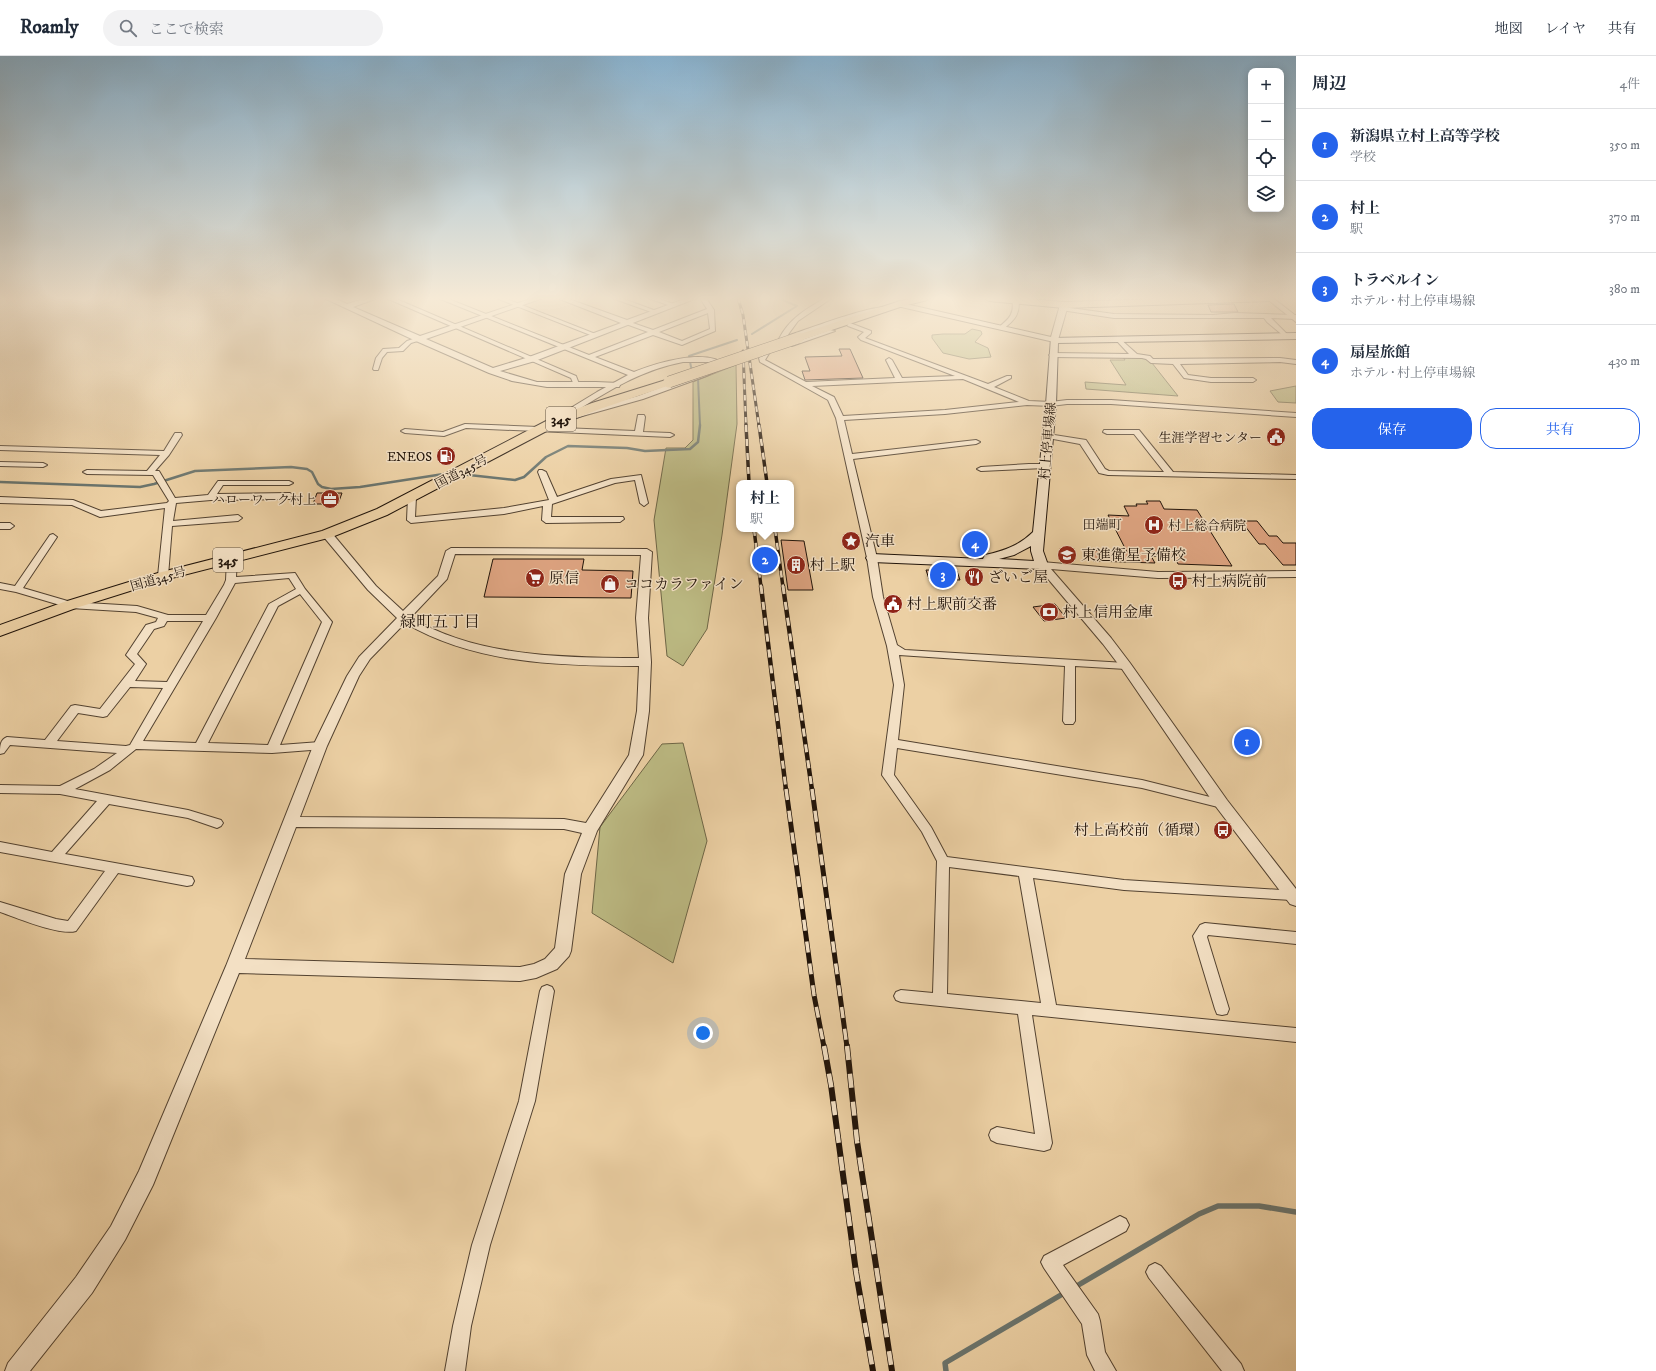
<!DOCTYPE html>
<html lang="ja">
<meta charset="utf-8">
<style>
:root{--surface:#fff;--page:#f2f2f3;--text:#1f2937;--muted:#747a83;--line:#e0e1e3;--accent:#2563eb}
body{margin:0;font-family:"IM FELL DW Pica","Noto Serif JP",serif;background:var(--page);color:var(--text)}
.controls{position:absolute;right:12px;top:12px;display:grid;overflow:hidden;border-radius:8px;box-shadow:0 2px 10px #0003}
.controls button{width:36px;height:36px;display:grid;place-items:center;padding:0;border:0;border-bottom:1px solid var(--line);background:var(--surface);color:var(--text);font:20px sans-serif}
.you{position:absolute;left:703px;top:977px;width:14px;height:14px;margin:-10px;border:3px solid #fff;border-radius:50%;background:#1a73e8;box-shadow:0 0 0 6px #1a73e833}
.badge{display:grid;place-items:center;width:26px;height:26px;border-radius:50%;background:var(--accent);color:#fff;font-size:13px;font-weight:700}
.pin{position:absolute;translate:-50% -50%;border:2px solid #fff;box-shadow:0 1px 4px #0006}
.popup{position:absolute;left:736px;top:424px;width:58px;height:52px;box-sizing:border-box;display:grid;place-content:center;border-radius:8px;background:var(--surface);filter:drop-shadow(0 1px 3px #0005);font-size:13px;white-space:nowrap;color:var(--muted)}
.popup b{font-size:15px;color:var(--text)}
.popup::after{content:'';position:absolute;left:50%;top:100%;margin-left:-8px;border:8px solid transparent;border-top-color:var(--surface)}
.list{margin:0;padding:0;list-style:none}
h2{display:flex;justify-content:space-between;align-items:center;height:52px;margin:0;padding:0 16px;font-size:17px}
h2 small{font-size:13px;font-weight:400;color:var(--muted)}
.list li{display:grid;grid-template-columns:26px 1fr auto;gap:12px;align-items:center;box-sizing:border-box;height:72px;padding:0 16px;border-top:1px solid var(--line)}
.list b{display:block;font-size:15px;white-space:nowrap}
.list p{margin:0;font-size:13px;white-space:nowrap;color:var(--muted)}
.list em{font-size:13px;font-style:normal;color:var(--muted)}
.actions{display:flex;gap:8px;padding:12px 16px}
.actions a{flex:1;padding:9px 0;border:1px solid var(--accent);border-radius:16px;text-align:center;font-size:14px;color:var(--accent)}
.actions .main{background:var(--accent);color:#fff}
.icon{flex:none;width:22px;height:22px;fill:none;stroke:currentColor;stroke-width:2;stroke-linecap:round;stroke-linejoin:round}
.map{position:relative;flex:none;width:1296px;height:1315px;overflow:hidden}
header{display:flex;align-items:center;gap:24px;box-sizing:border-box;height:56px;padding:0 20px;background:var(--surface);border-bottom:1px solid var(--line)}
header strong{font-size:19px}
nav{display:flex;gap:22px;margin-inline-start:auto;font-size:14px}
.search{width:280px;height:36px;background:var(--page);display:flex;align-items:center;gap:10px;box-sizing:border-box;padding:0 14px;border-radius:22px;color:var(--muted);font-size:15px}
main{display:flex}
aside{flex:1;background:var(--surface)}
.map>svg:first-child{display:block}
</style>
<header>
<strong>Roamly</strong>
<div class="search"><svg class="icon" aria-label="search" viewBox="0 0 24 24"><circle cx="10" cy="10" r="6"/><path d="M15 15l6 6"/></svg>ここで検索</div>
<nav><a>地図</a><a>レイヤ</a><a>共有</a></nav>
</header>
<main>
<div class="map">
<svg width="1296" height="1315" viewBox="0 0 1296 1315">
<rect width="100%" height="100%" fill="#ecd0a4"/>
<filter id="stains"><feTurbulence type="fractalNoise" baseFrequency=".005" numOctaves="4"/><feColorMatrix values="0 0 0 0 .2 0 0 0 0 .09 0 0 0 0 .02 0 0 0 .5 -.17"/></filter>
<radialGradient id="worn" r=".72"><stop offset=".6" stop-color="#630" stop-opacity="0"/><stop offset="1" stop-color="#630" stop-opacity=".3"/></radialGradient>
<g fill="#bcba83" stroke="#6e6646">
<path d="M972 273 981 275 982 278 975 286 988 292 991 301 969 303 943 297 932 282V279L943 278H965Z"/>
<path d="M1123 301H1145L1152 307 1178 340 1086 333 1085 326 1126 329 1110 304H1125Z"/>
<path d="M736 309 737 368 722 479 707 573 683 610 667 600 654 464 666 392H685L693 384V326Z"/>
<path d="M1296 330V347L1278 346 1270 335Z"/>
<path d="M683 687 707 785 673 907 592 857 600 771 662 688Z"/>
</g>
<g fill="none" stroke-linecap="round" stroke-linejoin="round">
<g stroke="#6a746d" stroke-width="2">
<path d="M752 278 797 250 778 242"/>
<path d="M700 370 698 322 691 311 689 300 737 284"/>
</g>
<g stroke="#6a746d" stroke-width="2.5">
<path d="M460 418 515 424 524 421 546 401 568 390 627 392 645 395 690 393 698 386 700 369"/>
<path d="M0 426 140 431 154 428 195 415 291 411 307 413 312 416 318 428 322 431 331 433 360 431 450 417"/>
</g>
<g stroke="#6a746d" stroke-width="5.5">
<path d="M1075 1231 1199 1158 1218 1150H1259L1296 1156"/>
<path d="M946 1315 945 1307 1066 1236"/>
</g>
</g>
<g fill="#dea481" stroke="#201309">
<path d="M1234 248 1238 256H1211L1208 249Z"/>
<path d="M839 293H850L863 322 805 324 802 315H810L805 301 842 300Z"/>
<path d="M317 437H342L338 448H313Z"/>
<path d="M1146 445H1160L1164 453 1197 454 1232 510 1178 508 1175 502 1151 500 1155 507 1093 505 1088 494 1127 496 1108 459 1129 460 1124 450H1137L1136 448H1148Z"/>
<path d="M1241 465H1257L1269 480H1277L1283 487H1296V509H1283L1265 488H1259Z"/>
<path d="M781 484 804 485 813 534H788Z"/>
<path d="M493 503H584L582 514 633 515 631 542 484 541Z"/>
<path d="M926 514 957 515 960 524 929 523Z"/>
<path d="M1055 548 1066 562 1044 565 1033 551Z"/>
</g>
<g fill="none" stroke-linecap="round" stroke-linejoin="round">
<g stroke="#534230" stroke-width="2">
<g id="minor">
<path d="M386 242H394L576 320 579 328 574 329 571 322Z"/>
<path d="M438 242H446L589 299 648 276 626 268V266H630L653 274 707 253 700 242H706L714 254 715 275 682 289 653 279 595 301 634 316C657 307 707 291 727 310L706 320 643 343 554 368 550 366 551 364 597 336 628 319ZM708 257 710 273 682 285 659 276ZM683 306H711L718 310 638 340 568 360C605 337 640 314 683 306Z"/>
<path d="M496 242H504L598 279 593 280Z"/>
<path d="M612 242H621L659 256 654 257Z"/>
<path d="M648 242H657L676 249 671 250Z"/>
<path d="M825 242H832L798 265 787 280C803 275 880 245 891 252L888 254 871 256 790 283 780 284 779 283C789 263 806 253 825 242Z"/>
<path d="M1012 242H1018C1021 257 1015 264 1003 273H999V271C1010 262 1015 257 1012 242Z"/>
<path d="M1063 251 1114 258 1213 259 1235 257 1296 259V263L1271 262 1289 280 1286 282 1267 266 1264 262H1114L1061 254 1060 253Z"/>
<path d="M850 267 871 275V277L865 282 988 328 1007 320H1011V322L994 331 1029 345 1051 346 1067 344H1111L1296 357V361L1111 348H1067L1051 350 1027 349 945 358 844 364 852 398 976 384 980 386 976 388 853 403 877 502 883 541 897 589 905 594 1126 607 1131 610 1126 613 1075 610V665L1073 668H1065L1063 665 1065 610 899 599 904 629 898 684 1142 724 1226 745 1228 748 1226 751 1222 752 1142 732 897 692 894 719 931 771 947 801 1124 824 1296 835V843L1292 844 1124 834 1033 822 1056 949 1296 972V986L1032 959 1052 1087 1050 1093 1044 1095 997 1087 991 1084 989 1079 991 1074 997 1071 1035 1078 1018 958 901 946 896 944 894 940 896 936 901 934 933 937 937 805 922 776 882 719 894 629 887 590 873 541 867 502 836 362 828 344 760 306 759 302 770 287H774L775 288 765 304 806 326 895 322 886 304 889 302 892 304 902 322 955 320 861 284 858 281 864 276 848 270 847 269ZM963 323 1019 346 945 354 843 360 834 341 812 330ZM949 811 1019 820 1041 947 947 938Z"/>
<path d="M830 274 835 275 792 290 787 289Z"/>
<path d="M419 281 422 283 421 284 411 287 403 295 387 296 382 302 378 314H374L373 313 376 302 383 293 399 292 407 285Z"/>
<path d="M1118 281 1137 298 1150 300 1153 303 1280 302 1296 304V308L1280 306 1180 308 1188 319 1211 322H1253L1256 324 1253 326H1211L1184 322 1173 308 1151 307 1146 303 1142 302 1052 301 1049 299 1052 297 1129 298 1115 283Z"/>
<path d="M638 359H644L645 361 643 376 670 377 674 379 670 381 466 372 444 380 405 377 401 375 405 373 443 376 465 368 635 375Z"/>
<path d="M1104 374H1139L1173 416 1296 419V423L1108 419 1099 417 1080 388 1048 382 1044 380 1048 378 1086 384 1105 413 1109 415 1164 416 1134 378H1107L1103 376Z"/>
<path d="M175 377H181L182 379 169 399 155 415H159L175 442 208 439 218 425H289L293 427 289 429H223L217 438 290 437 294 440 290 443 211 444 176 447 173 465 238 459 242 462 238 465 172 470 168 520 163 523 158 520 165 452 100 461 72 449 0 447V441L73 444 101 455 167 447 169 445 153 419 87 418 83 416 87 414 147 415 160 399 0 394V390L164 395Z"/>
<path d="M0 406 43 407 47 409 43 411 0 410Z"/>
<path d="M1029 408H1045L1049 410 1045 412 981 415 977 413 981 411Z"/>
<path d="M539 414H542L546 416 557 441 611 423 641 419 648 447 644 450 640 447 635 424 615 427 552 448 551 461H623L624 463 620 466 546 467 542 464 543 450 504 458 411 467 407 464 408 441 412 438 416 441 415 461 504 452 549 444 538 416Z"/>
<path d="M0 467H10L14 470 10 473H0Z"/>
<path d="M53 478 57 481 23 532 71 546 137 550 168 559H206L224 529 226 524 227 503 232 500 237 503 236 521 295 517 305 533 332 566 280 689 320 686 324 687 326 690 324 693 272 697 136 693 110 714 75 733 188 754 221 764 223 767 221 770 217 772 188 762 109 748 65 798 187 820 192 821 194 825 192 829 187 830 118 817 76 875C60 880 17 862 0 856V846L56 863 68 865 105 815 0 796V786L52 796 97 745 60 738 0 737V729L60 730 94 713 117 697 10 689 4 697 0 698C0 690 0 684 7 681L45 684 71 650 75 649 100 653 135 608 126 599 146 569 156 566 158 562 136 556 70 552 16 536 0 533V527L15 530 50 479ZM289 522 296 533 269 548 196 687 143 685 216 562 235 527ZM300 538 322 566 268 689 208 687 278 550ZM167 565H203L167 626 135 625 146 608 137 598 154 573 164 570ZM130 631 163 632 130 689 126 690 57 685 78 657 103 661 107 660Z"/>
<path d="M1205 867 1296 876V888L1208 879 1207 881 1229 953 1227 958 1222 959 1217 958 1215 953 1193 880 1200 869Z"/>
<path d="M547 929 552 931 554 935 535 1045 490 1189 471 1270 465 1315H445L453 1270 472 1189 519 1045 540 935 542 931Z"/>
<path d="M1120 1160 1126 1163 1129 1169 1126 1175 1063 1209 1098 1258 1100 1265 1105 1296 1116 1315H1095L1087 1299 1082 1268 1044 1212 1041 1206 1044 1200Z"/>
<path d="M1155 1207 1161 1210 1241 1308 1244 1315H1222L1149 1222 1146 1216 1149 1210Z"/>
</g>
</g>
<g stroke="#534230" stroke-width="2">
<g id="tertiary">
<path d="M324 242H334L347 248 367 242H378L353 251 420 280 533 242H543L426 283 493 312 529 301 621 267 557 242H566L627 264 687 242H697L535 305 500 315 537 326H596L619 327 620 329 619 331H547L512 325 489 317 416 285Z"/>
<path d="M1266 242H1273L1296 260V266Z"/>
<path d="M897 246 1051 281 1060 249 1064 247 1068 249 1058 284 1054 286 897 250Z"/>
<path d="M327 475 331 476 376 530 403 555 438 520 446 495 451 492 647 493 652 496 648 562 651 606 649 655 643 699 597 775 581 818 571 895 569 900 557 913 536 922 520 925 239 917 153 1129 125 1184 92 1237 30 1315H5L8 1307 76 1221 111 1170 139 1115 226 910 313 690 347 620 359 601 397 562 368 534 323 480 322 478 323 476ZM455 498 641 499 636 562 639 602C566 602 474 601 411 561L447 523ZM405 567C474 608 560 610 639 610L637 655 629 699 586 767 564 763 300 761 327 690 359 620 370 603ZM296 771 564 773 582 777 565 818 555 892 545 903 534 908 520 911 245 903Z"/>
<path d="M1042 506 1158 516 1296 515V521L1158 522 1051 513 1111 582 1130 607 1227 744 1296 833V850L1290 848 1217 752 1122 613 1103 588 1038 511 1037 509Z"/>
</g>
</g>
<g stroke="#201309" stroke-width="2">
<path id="secondary" d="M1296 277V283L1058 287 1056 348 1043 495 1048 509 1046 512 1042 513 872 506 868 505 866 502 868 499 872 498 983 503 985 499C1003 495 1019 490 1033 476L1046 348 1051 282ZM1031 490V495L1034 505 999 503 1014 499Z"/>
</g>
<g stroke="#201309" stroke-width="2">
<g id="primary">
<path d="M913 242H929L927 244 900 251 895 248 897 246Z"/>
<path d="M984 242H1018L1064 246 1190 242H1275L1270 245 1064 252 989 245Z"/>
</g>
</g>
<g stroke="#201309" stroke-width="2">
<g id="trunk">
<path d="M900 245 903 246 905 248 903 250 802 284 798 285 793 282 794 280Z"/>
<path d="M669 323 673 324 675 326 673 328 600 353 558 369 387 459 332 481 168 523 76 552 0 580V569L64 546 158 517 322 475 377 453 550 363 592 347Z"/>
</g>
</g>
<use href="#minor" fill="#f3e0c4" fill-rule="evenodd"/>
<use href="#tertiary" fill="#f3e0c4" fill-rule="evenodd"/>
<use href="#secondary" fill="#f3e0c4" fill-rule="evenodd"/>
<use href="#primary" fill="#ecd0a4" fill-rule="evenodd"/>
<use href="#trunk" fill="#ecd0a4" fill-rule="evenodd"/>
<g stroke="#201309" stroke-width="3">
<g id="rail-far4">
<path d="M738 242 743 259 759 370"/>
<path d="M743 295 746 370"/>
</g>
</g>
<g stroke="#201309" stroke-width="3.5">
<g id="rail-far3">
<path d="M746 369 749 427"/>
<path d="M759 369 767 427"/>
<path d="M754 473 761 531"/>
<path d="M775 473 783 531"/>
</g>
</g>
<g stroke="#201309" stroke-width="4.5">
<g id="rail-far2">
<path d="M761 530 786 734"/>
<path d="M783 530 812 734"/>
</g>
</g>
<g stroke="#201309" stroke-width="5">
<g id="rail-far1">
<path d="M786 733 814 939 824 991"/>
<path d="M812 733 847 991"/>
</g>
</g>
<g stroke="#201309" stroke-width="6">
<g id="rail">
<path d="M824 990 831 1029 856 1216 873 1315"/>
<path d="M847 990 857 1085 892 1315"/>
</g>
</g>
<use href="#rail-far4" stroke="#f3e0c4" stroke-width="2" stroke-dasharray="5.5" stroke-linecap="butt"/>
<use href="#rail-far3" stroke="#f3e0c4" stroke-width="2.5" stroke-dasharray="7" stroke-linecap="butt"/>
<use href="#rail-far2" stroke="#f3e0c4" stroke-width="3" stroke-dasharray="8" stroke-linecap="butt"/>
<use href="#rail-far1" stroke="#f3e0c4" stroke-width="3.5" stroke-dasharray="11" stroke-linecap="butt"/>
<use href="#rail" stroke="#f3e0c4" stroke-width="4.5" stroke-dasharray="14" stroke-linecap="butt"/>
<g stroke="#201309" stroke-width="12" stroke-linecap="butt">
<path id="trunk-bridge" d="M669 326 798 282"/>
</g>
<use href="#trunk-bridge" stroke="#ecd0a4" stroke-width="11"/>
</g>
<linearGradient id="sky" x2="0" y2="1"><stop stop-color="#89b4d2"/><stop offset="0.57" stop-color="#f6ead6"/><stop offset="1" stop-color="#f6ead6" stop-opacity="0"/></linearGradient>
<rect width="1296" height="426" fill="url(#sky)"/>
<defs>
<g id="civic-disc" transform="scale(1)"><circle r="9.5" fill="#8f2418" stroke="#f3e0c4"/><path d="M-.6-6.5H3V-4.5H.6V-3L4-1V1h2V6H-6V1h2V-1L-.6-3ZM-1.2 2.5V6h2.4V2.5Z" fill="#fff"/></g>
<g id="fuel-disc" transform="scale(1)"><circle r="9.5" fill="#8f2418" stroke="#f3e0c4"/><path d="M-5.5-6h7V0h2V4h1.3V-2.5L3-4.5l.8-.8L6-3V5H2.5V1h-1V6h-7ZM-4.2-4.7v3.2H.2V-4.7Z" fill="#fff"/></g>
<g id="office-disc" transform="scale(1)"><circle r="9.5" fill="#8f2418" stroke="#f3e0c4"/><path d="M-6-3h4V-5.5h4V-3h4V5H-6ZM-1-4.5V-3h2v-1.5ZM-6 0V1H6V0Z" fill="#fff"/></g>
<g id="hospital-disc" transform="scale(1)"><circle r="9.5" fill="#8f2418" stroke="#f3e0c4"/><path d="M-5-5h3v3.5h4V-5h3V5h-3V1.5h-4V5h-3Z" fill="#fff"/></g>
<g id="sight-disc" transform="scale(1)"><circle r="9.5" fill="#8f2418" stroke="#f3e0c4"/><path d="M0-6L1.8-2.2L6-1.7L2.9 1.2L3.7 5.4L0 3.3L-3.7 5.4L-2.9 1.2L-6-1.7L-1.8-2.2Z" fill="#fff"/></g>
<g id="school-disc" transform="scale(1)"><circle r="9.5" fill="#8f2418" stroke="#f3e0c4"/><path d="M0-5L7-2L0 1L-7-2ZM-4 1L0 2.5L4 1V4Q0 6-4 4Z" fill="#fff"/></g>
<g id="building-disc" transform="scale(1)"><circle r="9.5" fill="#8f2418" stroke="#f3e0c4"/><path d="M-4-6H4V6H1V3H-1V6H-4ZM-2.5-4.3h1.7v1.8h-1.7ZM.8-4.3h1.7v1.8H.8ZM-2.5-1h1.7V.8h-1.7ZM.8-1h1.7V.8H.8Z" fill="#fff"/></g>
<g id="restaurant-disc" transform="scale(1)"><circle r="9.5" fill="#8f2418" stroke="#f3e0c4"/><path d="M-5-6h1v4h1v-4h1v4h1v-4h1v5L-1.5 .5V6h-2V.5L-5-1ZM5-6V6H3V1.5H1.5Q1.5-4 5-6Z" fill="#fff"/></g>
<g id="supermarket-disc" transform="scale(1)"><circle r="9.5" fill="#8f2418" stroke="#f3e0c4"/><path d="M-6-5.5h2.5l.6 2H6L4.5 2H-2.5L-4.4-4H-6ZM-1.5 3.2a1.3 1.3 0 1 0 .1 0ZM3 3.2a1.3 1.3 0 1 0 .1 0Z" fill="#fff"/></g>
<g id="bus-disc" transform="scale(1)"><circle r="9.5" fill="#8f2418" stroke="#f3e0c4"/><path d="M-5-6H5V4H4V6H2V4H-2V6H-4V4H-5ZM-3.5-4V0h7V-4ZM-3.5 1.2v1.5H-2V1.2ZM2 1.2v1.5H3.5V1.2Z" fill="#fff"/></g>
<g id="shop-disc" transform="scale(1)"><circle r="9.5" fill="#8f2418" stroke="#f3e0c4"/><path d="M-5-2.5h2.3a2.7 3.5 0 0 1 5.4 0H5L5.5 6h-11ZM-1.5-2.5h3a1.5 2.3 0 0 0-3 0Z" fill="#fff"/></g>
<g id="bank-disc" transform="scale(1)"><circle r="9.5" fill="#8f2418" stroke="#f3e0c4"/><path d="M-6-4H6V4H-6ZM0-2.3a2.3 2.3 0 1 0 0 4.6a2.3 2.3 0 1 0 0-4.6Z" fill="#fff"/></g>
</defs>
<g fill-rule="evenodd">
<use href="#civic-disc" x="1276" y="381"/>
<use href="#fuel-disc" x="446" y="400"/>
<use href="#office-disc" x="330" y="443"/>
<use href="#hospital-disc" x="1154" y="469"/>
<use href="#sight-disc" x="851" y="485"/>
<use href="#school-disc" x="1067" y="499"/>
<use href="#building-disc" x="796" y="509"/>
<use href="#restaurant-disc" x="974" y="521"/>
<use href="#supermarket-disc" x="535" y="522"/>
<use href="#bus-disc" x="1178" y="525"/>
<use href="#shop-disc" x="610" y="528"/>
<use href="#civic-disc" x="893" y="548"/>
<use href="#bank-disc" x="1049" y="556"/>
<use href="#bus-disc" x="1223" y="774"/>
</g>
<g text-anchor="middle" stroke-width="3" stroke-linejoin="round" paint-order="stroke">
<g font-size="13" fill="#201309" stroke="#f3e0c4" text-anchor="end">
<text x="1262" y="386">生涯学習センター</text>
<text x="432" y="405">ENEOS</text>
<text x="316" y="448">ハローワーク村上</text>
<text x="1168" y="474" text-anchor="start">村上総合病院</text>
</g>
<g font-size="13" fill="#201309" stroke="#f3e0c4">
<text transform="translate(1047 385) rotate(-85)" y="5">村上停車場線</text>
<text transform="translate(461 415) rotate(-28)" y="5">国道345号</text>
<text transform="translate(158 522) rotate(-16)" y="5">国道345号</text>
</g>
<g font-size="13" fill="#201309" stroke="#f3e0c4">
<text x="1102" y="473">田端町</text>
</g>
<g fill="#f3e0c4" stroke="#5f5041" stroke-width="1">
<rect x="546" y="351" width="30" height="24" rx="3"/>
<rect x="213" y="492" width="30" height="24" rx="3"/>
</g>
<g font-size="14" font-weight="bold" fill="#201309">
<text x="561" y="368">345</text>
<text x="228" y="509">345</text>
</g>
<g font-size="15" fill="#201309" stroke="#f3e0c4" text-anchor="start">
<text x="865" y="490">汽車</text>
<text x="1081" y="504">東進衛星予備校</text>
<text x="810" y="514">村上駅</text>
<text x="988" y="526">ざいご屋</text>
<text x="549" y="527">原信</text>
<text x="1192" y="530">村上病院前</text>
<text x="624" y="533">ココカラファイン</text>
<text x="907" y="553">村上駅前交番</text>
<text x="1063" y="561">村上信用金庫</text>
<text x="1209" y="779" text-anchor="end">村上高校前（循環）</text>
</g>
<g font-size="16" fill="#201309" stroke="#f3e0c4">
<text x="440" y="571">緑町五丁目</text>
</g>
</g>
<rect width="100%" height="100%" filter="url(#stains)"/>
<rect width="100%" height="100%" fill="url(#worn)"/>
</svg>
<div class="controls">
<button>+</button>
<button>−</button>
<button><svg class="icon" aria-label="locate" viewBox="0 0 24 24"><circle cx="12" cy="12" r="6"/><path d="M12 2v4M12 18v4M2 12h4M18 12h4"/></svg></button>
<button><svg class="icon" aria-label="layers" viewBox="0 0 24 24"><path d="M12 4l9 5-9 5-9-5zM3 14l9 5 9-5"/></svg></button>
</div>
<div class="you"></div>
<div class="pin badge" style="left:1247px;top:686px">1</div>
<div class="pin badge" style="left:765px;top:504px">2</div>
<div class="popup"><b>村上</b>駅</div>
<div class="pin badge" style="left:943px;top:519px">3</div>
<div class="pin badge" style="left:975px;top:488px">4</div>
</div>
<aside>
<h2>周辺<small>4件</small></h2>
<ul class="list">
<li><span class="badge">1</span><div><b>新潟県立村上高等学校</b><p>学校</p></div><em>350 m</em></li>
<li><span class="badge">2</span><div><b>村上</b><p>駅</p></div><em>370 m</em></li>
<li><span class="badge">3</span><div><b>トラベルイン</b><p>ホテル · 村上停車場線</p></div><em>380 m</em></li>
<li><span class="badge">4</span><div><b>扇屋旅館</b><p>ホテル · 村上停車場線</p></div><em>430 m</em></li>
</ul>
<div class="actions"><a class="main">保存</a><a>共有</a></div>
</aside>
</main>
